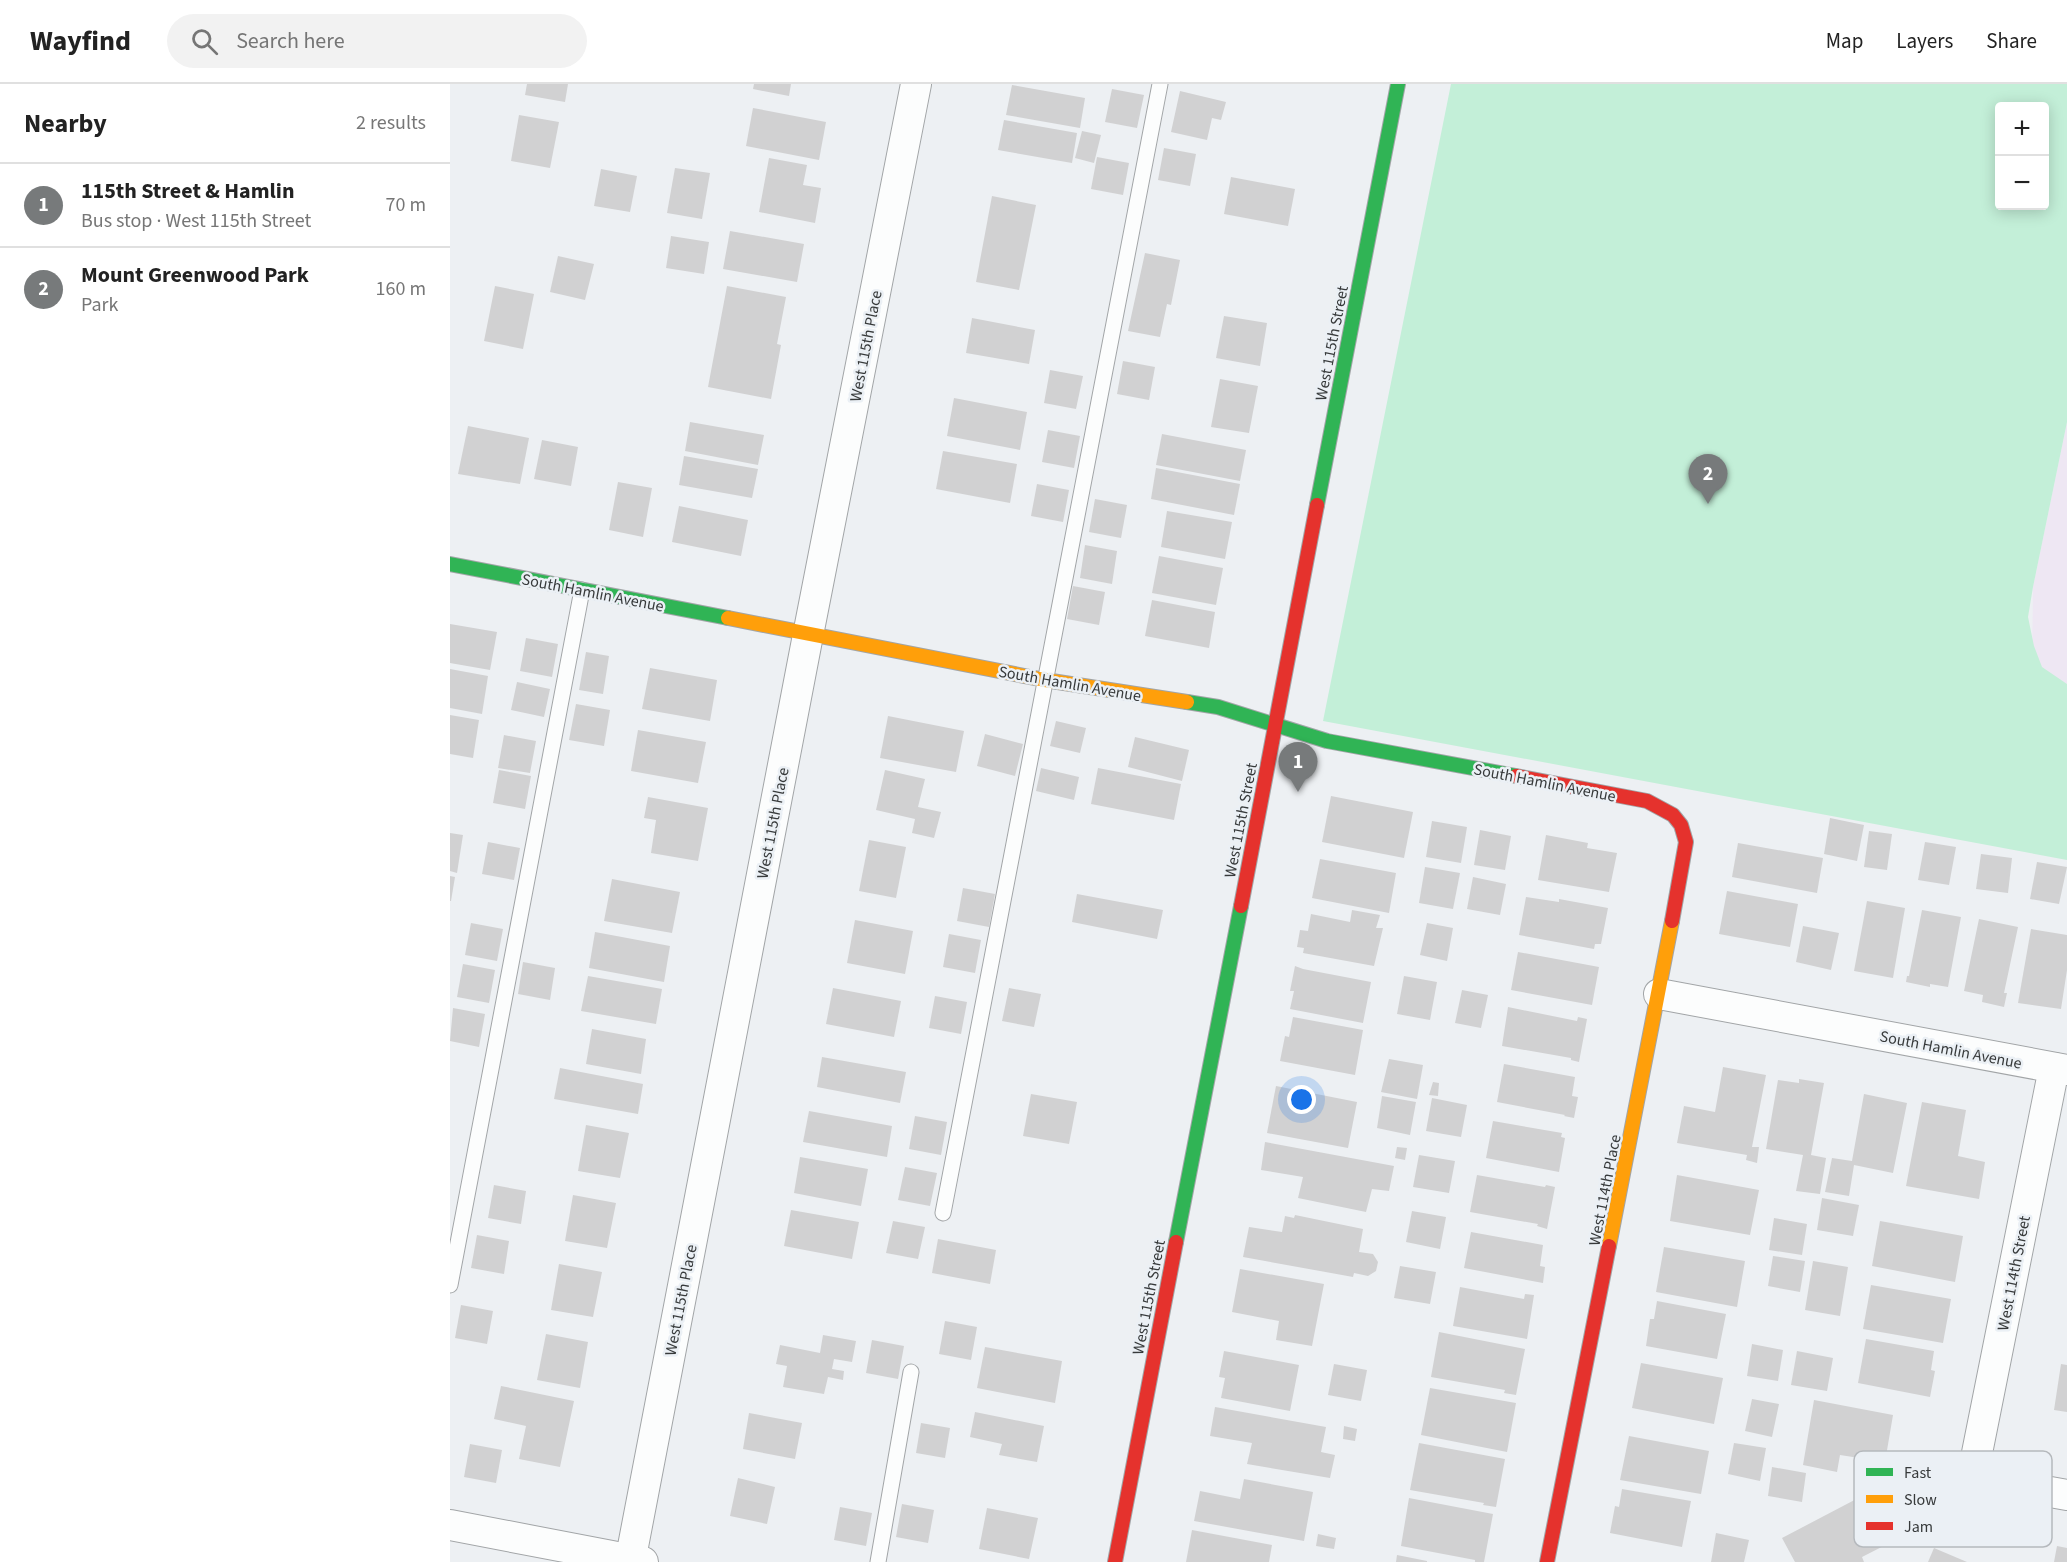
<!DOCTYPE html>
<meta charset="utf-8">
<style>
:root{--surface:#fff;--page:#f2f2f2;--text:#222;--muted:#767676;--line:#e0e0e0;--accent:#777a7b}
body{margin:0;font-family:"Source Sans 3",sans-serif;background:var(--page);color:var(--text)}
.controls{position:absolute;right:18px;top:18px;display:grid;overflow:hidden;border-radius:6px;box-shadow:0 3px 15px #0003}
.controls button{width:54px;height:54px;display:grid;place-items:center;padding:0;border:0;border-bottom:2px solid var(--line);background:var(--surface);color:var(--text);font:30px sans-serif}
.you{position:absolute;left:852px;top:1016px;width:21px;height:21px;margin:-15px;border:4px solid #fff;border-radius:50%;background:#1a73e8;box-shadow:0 0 0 9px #1a73e833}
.badge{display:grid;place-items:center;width:39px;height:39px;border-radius:50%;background:var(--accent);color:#fff;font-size:20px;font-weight:700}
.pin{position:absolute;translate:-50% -50px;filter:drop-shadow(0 2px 3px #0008)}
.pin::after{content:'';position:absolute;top:32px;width:21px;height:18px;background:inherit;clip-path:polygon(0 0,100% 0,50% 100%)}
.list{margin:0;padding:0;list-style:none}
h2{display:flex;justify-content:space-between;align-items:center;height:78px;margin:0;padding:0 24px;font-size:26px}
h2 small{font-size:20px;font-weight:400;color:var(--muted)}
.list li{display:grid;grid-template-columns:39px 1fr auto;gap:18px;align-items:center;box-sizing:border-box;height:84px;padding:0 24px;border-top:2px solid var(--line)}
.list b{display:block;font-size:22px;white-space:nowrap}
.list p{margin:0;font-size:20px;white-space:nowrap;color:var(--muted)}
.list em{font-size:20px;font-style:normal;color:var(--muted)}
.icon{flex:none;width:33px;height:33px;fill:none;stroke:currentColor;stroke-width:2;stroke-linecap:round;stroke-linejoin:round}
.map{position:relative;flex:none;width:1617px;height:1478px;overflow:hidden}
header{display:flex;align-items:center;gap:36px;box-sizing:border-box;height:84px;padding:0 30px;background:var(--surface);border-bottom:2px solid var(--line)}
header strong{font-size:28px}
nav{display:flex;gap:33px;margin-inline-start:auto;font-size:21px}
.search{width:420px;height:54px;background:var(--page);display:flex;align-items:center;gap:15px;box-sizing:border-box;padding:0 21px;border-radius:33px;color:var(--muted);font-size:22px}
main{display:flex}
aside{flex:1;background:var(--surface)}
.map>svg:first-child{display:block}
</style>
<header>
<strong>Wayfind</strong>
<div class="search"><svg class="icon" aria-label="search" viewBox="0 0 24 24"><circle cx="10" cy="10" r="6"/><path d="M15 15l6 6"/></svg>Search here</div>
<nav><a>Map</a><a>Layers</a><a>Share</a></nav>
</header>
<main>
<aside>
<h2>Nearby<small>2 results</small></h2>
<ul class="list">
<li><span class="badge">1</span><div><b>115th Street &amp; Hamlin</b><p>Bus stop · West 115th Street</p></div><em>70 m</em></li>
<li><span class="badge">2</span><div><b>Mount Greenwood Park</b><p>Park</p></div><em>160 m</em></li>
</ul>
</aside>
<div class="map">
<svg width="1617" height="1478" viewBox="0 0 1617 1478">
<rect width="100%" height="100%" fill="#edf0f3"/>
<path fill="#eee7f3" d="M1617 338V600L1582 579 1583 503Z"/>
<path fill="#c3efd8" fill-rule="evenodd" d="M1001 0H1617V338L1583 503 1578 533 1584 562 1592 583 1617 600V776L873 637ZM1594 22V122H1550V22Z"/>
<g fill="#d1d1d2">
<path d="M77 0H118L115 18 75 11Z"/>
<path d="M304 0H341L339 12 303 5Z"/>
<path d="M562 1 635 14 630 44 556 31Z"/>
<path d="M662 5 694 11 687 44 655 38Z"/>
<path d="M730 7 776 18 771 36 762 34 757 56 721 48Z"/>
<path d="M303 24 376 38 369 76 296 62Z"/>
<path d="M69 31 109 38 100 84 61 77Z"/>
<path d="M554 36 627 49 622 79 548 66Z"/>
<path d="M632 47 651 51 644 79 625 74Z"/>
<path d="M714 64 746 70 740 102 708 96Z"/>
<path d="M647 73 679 79 673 111 641 105Z"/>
<path d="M319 74 357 81 353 101 371 104 365 139 309 128Z"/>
<path d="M225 84 260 89 252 135 217 129Z"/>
<path d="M151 85 187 92 180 128 144 122Z"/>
<path d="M781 93 845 105 838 142 774 130Z"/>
<path d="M542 112 586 121 569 206 526 198Z"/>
<path d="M280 147 354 160 347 198 273 185Z"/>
<path d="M221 152 259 158 254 190 216 184Z"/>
<path d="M695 169 730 176 721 221 717 220 710 253 678 247Z"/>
<path d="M108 172 144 180 135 216 100 208Z"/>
<path d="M45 202 84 210 73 265 34 257Z"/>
<path d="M277 202 336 213 327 260 331 261 321 315 258 303Z"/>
<path d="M774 232 817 239 810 282 766 274Z"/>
<path d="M522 234 585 246 579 280 516 269Z"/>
<path d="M673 277 705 283 699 316 667 310Z"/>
<path d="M600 286 633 292 626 325 594 319Z"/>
<path d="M770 295 808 302 799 349 761 343Z"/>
<path d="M504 314 577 328 570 366 497 352Z"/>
<path d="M240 338 314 351 308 381 235 367Z"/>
<path d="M18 342 79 354 70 400 8 390Z"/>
<path d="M598 346 630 352 624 384 592 378Z"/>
<path d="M712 350 796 366 790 397 706 381Z"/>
<path d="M92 356 128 363 121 402 84 395Z"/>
<path d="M493 367 567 380 560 419 486 405Z"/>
<path d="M234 372 308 385 302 414 229 401Z"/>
<path d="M706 384 790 400 784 431 701 415Z"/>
<path d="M168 398 202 404 193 453 159 446Z"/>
<path d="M587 400 619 406 613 438 581 432Z"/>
<path d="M645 415 677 421 671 454 639 448Z"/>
<path d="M229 422 298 436 291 472 222 458Z"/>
<path d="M717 427 782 438 775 475 711 463Z"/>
<path d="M635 461 667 467 662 500 630 494Z"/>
<path d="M709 472 773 484 766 521 702 509Z"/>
<path d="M623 502 655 508 649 541 617 535Z"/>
<path d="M702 516 765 528 759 564 695 552Z"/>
<path d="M0 540 47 548 40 586 0 579Z"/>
<path d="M76 554 108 560 102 593 70 587Z"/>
<path d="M136 568 159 572 153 610 129 606Z"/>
<path d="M200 584 267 596 260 637 192 625Z"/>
<path d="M0 585 38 592 32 630 0 624Z"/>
<path d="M67 598 100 605 94 633 61 626Z"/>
<path d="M126 620 160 626 154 662 119 656Z"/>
<path d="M0 631 29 636 23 674 0 670Z"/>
<path d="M438 632 514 647 506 688 430 674Z"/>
<path d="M606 637 636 644 630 669 600 662Z"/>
<path d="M188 646 256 658 248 699 181 687Z"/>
<path d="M535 650 573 660 565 692 527 682Z"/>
<path d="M54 651 86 657 80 689 48 684Z"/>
<path d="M685 653 739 666 732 697 678 683Z"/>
<path d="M591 684 629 693 624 716 586 707Z"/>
<path d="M648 684 731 700 724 736 641 720Z"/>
<path d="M49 686 81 692 75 725 43 719Z"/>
<path d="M435 686 475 695 468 723 491 728 484 754 462 749 465 735 426 726Z"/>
<path d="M881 712 963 728 954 774 872 758Z"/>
<path d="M198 713 258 724 248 777 201 769 206 736 194 734Z"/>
<path d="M1380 734 1414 741 1407 777 1374 770Z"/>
<path d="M982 737 1017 743 1011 779 976 773Z"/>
<path d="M1030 746 1061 752 1055 786 1024 781Z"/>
<path d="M1419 747 1442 750 1437 786 1414 783Z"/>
<path d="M0 749 13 751 7 789 0 787Z"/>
<path d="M1096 751 1138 759 1137 764 1167 769 1159 808 1088 796Z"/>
<path d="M419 756 456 763 446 814 409 807Z"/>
<path d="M38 758 70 764 64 796 32 790Z"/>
<path d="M1475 758 1506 763 1499 801 1468 796Z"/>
<path d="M1288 759 1373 774 1367 809 1282 793Z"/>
<path d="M1531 770 1562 774 1558 809 1526 805Z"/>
<path d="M870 775 946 789 939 829 862 814Z"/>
<path d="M1587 778 1617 783 1609 820 1580 815Z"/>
<path d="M975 783 1010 789 1003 825 969 819Z"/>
<path d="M0 792 5 793 1 817H0Z"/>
<path d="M1023 793 1056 800 1050 831 1017 825Z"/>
<path d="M162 795 230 808 222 849 154 837Z"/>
<path d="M513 804 545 810 539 843 507 837Z"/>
<path d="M1277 807 1348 820 1340 863 1269 850Z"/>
<path d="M627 810 713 826 707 855 622 838Z"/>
<path d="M1076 813 1109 818V815L1158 824 1151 860H1145L1144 865 1069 851Z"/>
<path d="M1417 817 1455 824 1443 894 1404 887Z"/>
<path d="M902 826 930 831 926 844H933L924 882 853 869 854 864 847 863 850 846 858 847 861 830 900 838Z"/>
<path d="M1472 826 1511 833 1498 903 1480 900V903L1456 898 1457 892H1459Z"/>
<path d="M1529 835 1568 843 1554 909H1557L1554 923 1532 918 1533 911 1514 907Z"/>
<path d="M405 836 463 847 455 890 397 879Z"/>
<path d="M21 839 53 845 47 877 15 871Z"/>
<path d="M977 839 1003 844 997 877 970 871Z"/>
<path d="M1353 842 1389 849 1381 886 1346 878Z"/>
<path d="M1581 845 1617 851V886L1611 925 1568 919Z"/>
<path d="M145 848 220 862 214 898 139 884Z"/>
<path d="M499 850 531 856 525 889 493 883Z"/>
<path d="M1068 868 1149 883 1142 921 1061 906Z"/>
<path d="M73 878 105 884 100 916 68 910Z"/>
<path d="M13 880 45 886 39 919 7 913Z"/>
<path d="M845 882 853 885 921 898 913 939 840 925 844 907H840Z"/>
<path d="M138 892 212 905 206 940 131 927Z"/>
<path d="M954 892 987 898 980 936 947 930Z"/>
<path d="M383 904 451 917 444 953 376 940Z"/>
<path d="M559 904 591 910 584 943 552 937Z"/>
<path d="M1012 906 1038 911 1031 944 1005 939Z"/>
<path d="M485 912 517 918 511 950 479 944Z"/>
<path d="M1058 923 1127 937 1128 933 1137 935 1129 978 1121 976V974L1052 962Z"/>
<path d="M3 924 35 930 29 963 0 957Z"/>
<path d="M843 933 913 946 905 991 830 977 835 952 839 953Z"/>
<path d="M142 945 196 955 191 990 136 980Z"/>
<path d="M372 973 456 988 450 1019 367 1003Z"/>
<path d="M939 975 973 981 967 1015 931 1008Z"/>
<path d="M1054 980 1125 993 1122 1012 1128 1013 1124 1034 1114 1032 1115 1031 1047 1018Z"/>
<path d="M1273 983 1316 991 1302 1063H1309L1307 1079 1296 1076 1297 1071 1227 1059 1234 1022 1265 1028Z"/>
<path d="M110 984 193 1000 188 1030 104 1015Z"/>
<path d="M1349 995 1374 999 1361 1071 1376 1074 1370 1110 1346 1107 1353 1071 1316 1065 1328 996 1349 999Z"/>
<path d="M983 998 989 999 988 1012 979 1011Z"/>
<path d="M826 1002 907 1018 898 1064 817 1049Z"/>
<path d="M581 1010 627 1018 619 1060 573 1052Z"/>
<path d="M1414 1010 1457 1019 1443 1089 1404 1081 1399 1112 1375 1108 1382 1074 1402 1077Z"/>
<path d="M932 1012 966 1018 960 1051 927 1044Z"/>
<path d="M982 1014 1017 1021 1011 1053 976 1047Z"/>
<path d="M1472 1018 1516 1026 1508 1072 1535 1078 1529 1115 1456 1102Z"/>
<path d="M359 1027 442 1042 437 1073 353 1058Z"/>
<path d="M465 1032 497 1038 491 1071 459 1065Z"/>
<path d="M1043 1037 1112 1049 1111 1053 1115 1054 1109 1088 1036 1074Z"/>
<path d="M136 1041 179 1049 170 1094 128 1087Z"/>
<path d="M815 1058 944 1082 939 1107 922 1105 916 1128 848 1114 853 1093 811 1086Z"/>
<path d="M947 1063 957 1064 955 1076 945 1074Z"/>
<path d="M969 1071 1005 1077 999 1109 963 1103Z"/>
<path d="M350 1073 418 1085 411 1122 344 1109Z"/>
<path d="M455 1083 487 1089 480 1122 448 1116Z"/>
<path d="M1027 1091 1095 1103 1096 1101 1105 1103 1097 1145 1087 1142 1088 1140 1020 1128Z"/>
<path d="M1227 1091 1309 1106 1300 1151 1220 1137Z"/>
<path d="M44 1101 76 1107 71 1140 38 1134Z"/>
<path d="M123 1111 166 1119 157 1164 115 1157Z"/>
<path d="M1372 1114 1409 1121 1403 1152 1367 1146Z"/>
<path d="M341 1126 409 1138 402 1175 334 1162Z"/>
<path d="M962 1127 996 1133 990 1165 956 1158Z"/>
<path d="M845 1131 913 1145 909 1168 923 1170 928 1178 926 1187 918 1192 904 1189 903 1193 793 1173 799 1143 832 1148 835 1132 844 1134Z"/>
<path d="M1324 1134 1357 1140 1352 1171 1319 1166Z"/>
<path d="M443 1137 475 1143 468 1175 436 1169Z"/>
<path d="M1430 1137 1513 1152 1505 1198 1422 1182Z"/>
<path d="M1021 1148 1093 1161 1090 1182 1095 1183 1093 1199 1014 1184Z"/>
<path d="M27 1151 59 1157 54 1190 21 1184Z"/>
<path d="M488 1155 546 1166 540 1200 482 1189Z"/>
<path d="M1214 1163 1295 1177 1287 1223 1206 1208Z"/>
<path d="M1323 1172 1355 1177 1350 1208 1318 1202Z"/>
<path d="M1363 1177 1398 1183 1390 1232 1355 1226Z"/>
<path d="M109 1180 152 1188 143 1233 101 1226Z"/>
<path d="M950 1182 986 1188 980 1220 944 1214Z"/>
<path d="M790 1185 874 1200 862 1262 826 1256 829 1237 782 1228Z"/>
<path d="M1421 1201 1501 1215 1493 1259 1413 1245Z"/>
<path d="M1010 1203 1074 1215 1075 1210 1084 1211 1077 1255 1003 1242Z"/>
<path d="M1207 1217 1276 1230 1267 1275 1196 1262 1200 1235H1204Z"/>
<path d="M11 1221 43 1227 37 1260 5 1254Z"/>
<path d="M495 1237 527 1243 521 1276 489 1270Z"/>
<path d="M989 1248 1075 1265 1066 1311 1054 1309 1055 1306 981 1293Z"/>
<path d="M96 1250 138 1258 130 1304 87 1296Z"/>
<path d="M373 1251 406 1257 402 1278 384 1275 382 1285 394 1287 393 1296 378 1293 374 1310 333 1303 337 1282 326 1280 330 1261 370 1269Z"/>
<path d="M1416 1255 1484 1267 1481 1286 1485 1287 1480 1313 1408 1299Z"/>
<path d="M422 1256 454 1262 448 1295 416 1289Z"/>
<path d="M1302 1260 1333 1266 1328 1297 1297 1292Z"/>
<path d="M535 1263 612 1277 605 1319 527 1304Z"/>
<path d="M774 1267 849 1281 840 1327 771 1314 775 1294 769 1293Z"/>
<path d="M1347 1267 1383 1274 1377 1307 1341 1301Z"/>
<path d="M1191 1279 1273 1294 1264 1340 1182 1324Z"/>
<path d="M884 1280 917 1286 911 1317 878 1311Z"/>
<path d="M1611 1280 1617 1281V1328L1604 1326Z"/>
<path d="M51 1302 124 1317 110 1383 69 1375 76 1342 44 1335Z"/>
<path d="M980 1304 1066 1319 1057 1368 971 1351Z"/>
<path d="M1302 1315 1329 1320 1322 1353 1295 1347Z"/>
<path d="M1364 1316 1443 1331 1435 1378 1390 1371 1387 1388 1353 1381Z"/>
<path d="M765 1323 876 1343 871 1368 885 1371 880 1394 797 1380 802 1359 760 1352Z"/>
<path d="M525 1328 594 1342 587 1378 549 1371 552 1360 520 1353Z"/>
<path d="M299 1329 352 1339 345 1375 293 1365Z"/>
<path d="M471 1339 500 1344 495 1374 466 1369Z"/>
<path d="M894 1342 907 1345 905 1357 893 1355Z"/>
<path d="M1179 1352 1259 1367 1251 1410 1170 1396Z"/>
<path d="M969 1359 1055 1375 1046 1423 1033 1421 1034 1419 960 1406Z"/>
<path d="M1284 1359 1316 1364 1310 1397 1278 1390Z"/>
<path d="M20 1360 52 1366 46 1399 14 1393Z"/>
<path d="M1322 1383 1356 1389 1352 1418 1318 1412Z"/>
<path d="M288 1394 325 1403 317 1440 280 1432Z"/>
<path d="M794 1395 863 1408 854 1457 744 1437 750 1407 790 1415Z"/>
<path d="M1435 1400 1461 1448 1412 1473 1414 1478H1345L1332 1454Z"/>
<path d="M1172 1405 1241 1417 1232 1463 1160 1449 1165 1422 1169 1423Z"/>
<path d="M959 1414 1043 1430 1034 1478H1025V1476L951 1462Z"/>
<path d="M452 1420 484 1426 478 1459 446 1453Z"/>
<path d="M390 1423 422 1429 416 1462 384 1456Z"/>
<path d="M537 1424 588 1434 579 1475 529 1465Z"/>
<path d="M742 1446 822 1461 819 1478H736Z"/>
<path d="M1266 1449 1299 1456 1294 1478H1261Z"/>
<path d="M868 1450 886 1454 884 1465 866 1462Z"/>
<path d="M1607 1462 1617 1464V1478H1604Z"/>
<path d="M1484 1464 1517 1478H1478Z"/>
<path d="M947 1471 977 1477V1478H946Z"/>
</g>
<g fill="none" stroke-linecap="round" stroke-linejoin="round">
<g stroke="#a2a5a7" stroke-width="17">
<g id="lane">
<path d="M493 1129 710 0"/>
<path d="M0 1201 132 506"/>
<path d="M428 1478 461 1288"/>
</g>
</g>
<g stroke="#a2a5a7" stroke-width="32">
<g id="street">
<path d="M1209 910 1617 986"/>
<path d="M1604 984 1522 1394 1617 1411"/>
<path d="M0 1441 193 1478"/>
<path d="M180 1478 358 551 466 0"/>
</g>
</g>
<g stroke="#a2a5a7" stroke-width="16">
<g id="fast">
<path d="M867 421 948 0"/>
<path d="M0 480 278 534"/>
<path d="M737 618 768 623 877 657 1066 692"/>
<path d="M726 1158 791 822"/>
</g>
</g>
<g stroke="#a2a5a7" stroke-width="16">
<g id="slow">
<path d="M278 534 595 596 737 618"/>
<path d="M1159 1162 1222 837"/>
</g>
</g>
<g stroke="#a2a5a7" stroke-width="16">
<g id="jam">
<path d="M1066 692 1197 717 1223 731 1231 741 1236 758 1222 837"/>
<path d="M791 822 867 421"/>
<path d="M665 1478 726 1158"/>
<path d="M1097 1478 1159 1162"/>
</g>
</g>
<use href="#lane" stroke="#fcfdfd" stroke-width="15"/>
<use href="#street" stroke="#fcfdfd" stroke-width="30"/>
<use href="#fast" stroke="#30b455" stroke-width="14"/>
<use href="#slow" stroke="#ff9f0a" stroke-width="14"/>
<use href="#jam" stroke="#e5322d" stroke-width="14"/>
</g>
<g text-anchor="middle" stroke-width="5" stroke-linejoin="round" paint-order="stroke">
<g font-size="16" fill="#373a3b" stroke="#ebf0f5">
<text transform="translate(881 259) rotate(-79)" y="6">West 115th Street</text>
<text transform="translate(415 262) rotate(-79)" y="6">West 115th Place</text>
<text transform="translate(143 508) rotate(11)" y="6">South Hamlin Avenue</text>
<text transform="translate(620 599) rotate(10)" y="6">South Hamlin Avenue</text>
<text transform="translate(1095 698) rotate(11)" y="6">South Hamlin Avenue</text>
<text transform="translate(790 736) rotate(-79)" y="6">West 115th Street</text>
<text transform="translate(322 739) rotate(-79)" y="6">West 115th Place</text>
<text transform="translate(1501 965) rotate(11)" y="6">South Hamlin Avenue</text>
<text transform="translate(1154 1106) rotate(-79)" y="6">West 114th Place</text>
<text transform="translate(1563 1189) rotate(-79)" y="6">West 114th Street</text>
<text transform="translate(698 1213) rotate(-79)" y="6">West 115th Street</text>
<text transform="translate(230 1216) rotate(-79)" y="6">West 115th Place</text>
</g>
</g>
<rect x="1404" y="1367" width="198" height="96" rx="9" fill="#ebf0f5" stroke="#b5b9bd" stroke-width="1.5"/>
<rect x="1416" y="1384" width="27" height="8" fill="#30b455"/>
<rect x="1416" y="1411" width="27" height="8" fill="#ff9f0a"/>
<rect x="1416" y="1438" width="27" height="8" fill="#e5322d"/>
<g font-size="16" fill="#373a3b">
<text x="1454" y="1394">Fast</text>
<text x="1454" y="1421">Slow</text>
<text x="1454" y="1448">Jam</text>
</g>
</svg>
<div class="controls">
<button>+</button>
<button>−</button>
</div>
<div class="you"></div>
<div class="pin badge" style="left:848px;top:708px">1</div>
<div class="pin badge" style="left:1258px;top:420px">2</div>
</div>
</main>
